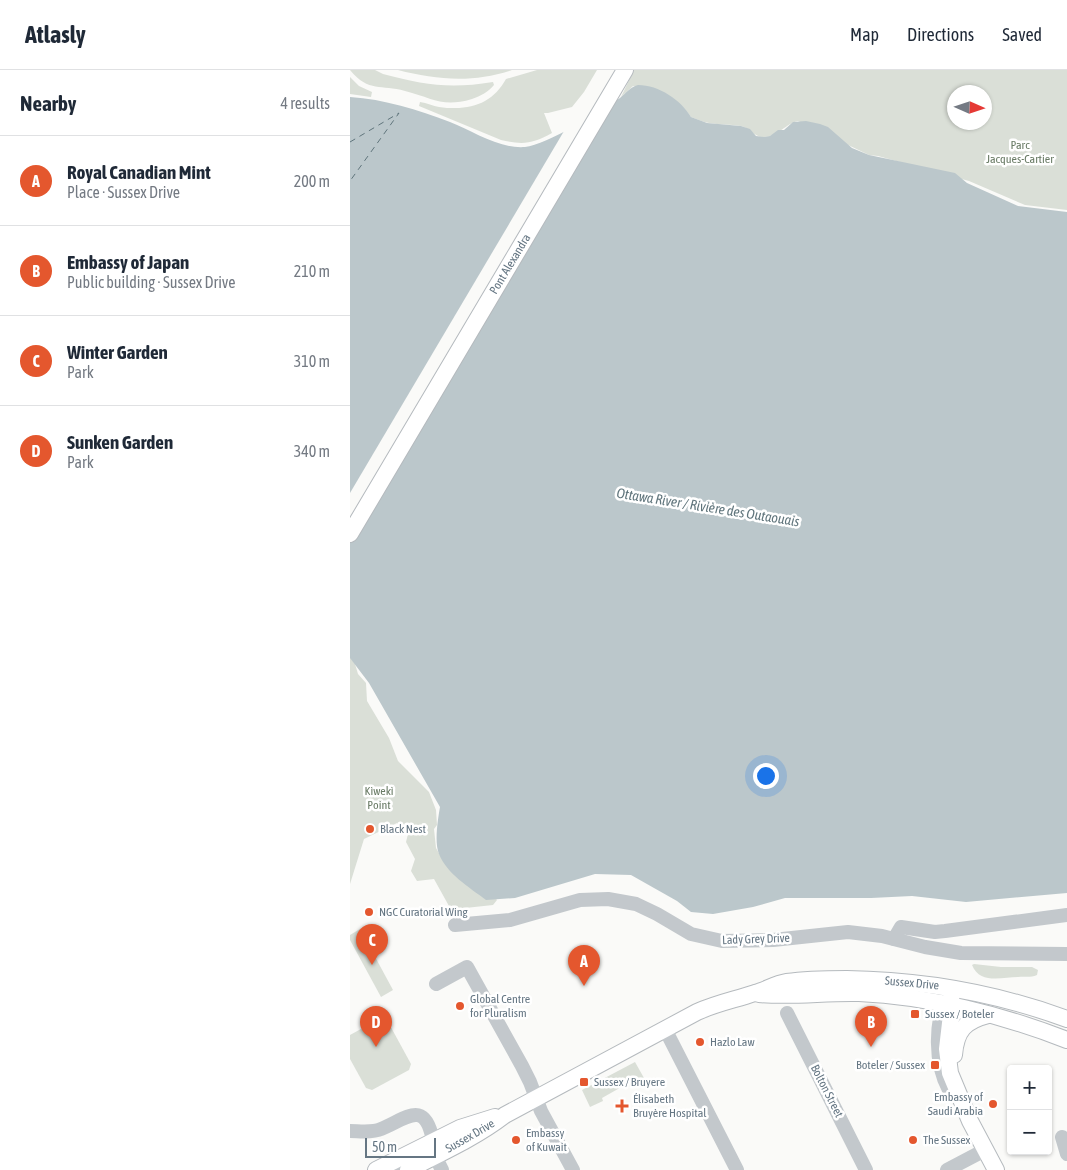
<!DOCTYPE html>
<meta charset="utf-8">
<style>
:root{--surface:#fff;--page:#f2f2f3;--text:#1f2937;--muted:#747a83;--line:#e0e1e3;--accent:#e4572e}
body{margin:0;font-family:"Asap Condensed",sans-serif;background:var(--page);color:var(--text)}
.controls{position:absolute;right:15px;bottom:15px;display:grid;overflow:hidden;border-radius:5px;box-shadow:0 1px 4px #0004}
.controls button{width:45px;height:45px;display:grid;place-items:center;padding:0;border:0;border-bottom:1px solid var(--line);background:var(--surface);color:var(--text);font:25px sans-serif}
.compass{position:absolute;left:597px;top:15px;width:45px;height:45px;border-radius:50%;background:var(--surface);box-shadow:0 1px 4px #0004;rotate:93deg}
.scale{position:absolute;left:15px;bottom:12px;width:71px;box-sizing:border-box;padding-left:5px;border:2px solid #657683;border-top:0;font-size:14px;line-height:18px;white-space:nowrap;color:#657683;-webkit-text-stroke:4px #fff;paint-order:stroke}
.you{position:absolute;left:415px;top:705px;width:18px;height:18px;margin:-12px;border:4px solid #fff;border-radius:50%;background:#1a73e8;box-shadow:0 0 0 8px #1a73e833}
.badge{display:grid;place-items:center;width:32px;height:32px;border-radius:50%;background:var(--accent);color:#fff;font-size:16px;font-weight:700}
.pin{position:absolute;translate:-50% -41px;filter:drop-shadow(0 1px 2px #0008)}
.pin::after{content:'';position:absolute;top:26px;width:18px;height:15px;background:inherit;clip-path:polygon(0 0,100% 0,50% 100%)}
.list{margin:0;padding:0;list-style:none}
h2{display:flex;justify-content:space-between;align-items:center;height:65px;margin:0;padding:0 20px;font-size:21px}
h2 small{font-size:16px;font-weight:400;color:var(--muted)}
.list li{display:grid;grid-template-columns:32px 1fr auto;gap:15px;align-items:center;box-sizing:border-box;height:90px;padding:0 20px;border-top:1px solid var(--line)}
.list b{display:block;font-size:19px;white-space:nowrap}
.list p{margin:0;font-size:16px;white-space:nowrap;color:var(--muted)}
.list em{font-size:16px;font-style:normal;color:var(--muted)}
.map{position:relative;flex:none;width:717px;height:1100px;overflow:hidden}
header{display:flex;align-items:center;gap:30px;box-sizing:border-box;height:70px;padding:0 25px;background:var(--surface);border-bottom:1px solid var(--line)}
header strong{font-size:24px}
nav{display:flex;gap:28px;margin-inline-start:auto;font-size:18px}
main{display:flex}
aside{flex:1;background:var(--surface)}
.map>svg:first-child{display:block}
</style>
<header>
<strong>Atlasly</strong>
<nav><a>Map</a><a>Directions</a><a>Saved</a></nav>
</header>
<main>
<aside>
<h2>Nearby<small>4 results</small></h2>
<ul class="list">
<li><span class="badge">A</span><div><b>Royal Canadian Mint</b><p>Place · Sussex Drive</p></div><em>200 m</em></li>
<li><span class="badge">B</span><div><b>Embassy of Japan</b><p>Public building · Sussex Drive</p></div><em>210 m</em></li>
<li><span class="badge">C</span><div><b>Winter Garden</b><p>Park</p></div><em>310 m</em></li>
<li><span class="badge">D</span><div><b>Sunken Garden</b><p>Park</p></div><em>340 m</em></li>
</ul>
</aside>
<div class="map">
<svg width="717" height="1100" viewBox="0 0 717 1100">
<rect width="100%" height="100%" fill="#fafaf8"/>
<g fill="#dadfd7" fill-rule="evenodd">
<path d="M0 0H25L33 4C74 15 100 19 143 12L144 15C138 22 131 26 122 29 92 38 83 28 55 21 31 14 19 23 0 0Z"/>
<path d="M48 0H162C124 13 86 10 48 0Z"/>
<path d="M187 0H247L234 22 222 37 198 43H194L202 63C182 74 173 75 151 70L69 36 70 32C77 33 83 36 89 37 94 38 100 38 105 38 128 38 145 29 156 9Z"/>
<path d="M284 0H717V140L675 135 619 111 528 86 519 85 448 51C437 53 427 67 414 67 405 68 400 58 391 56 380 54 370 55 359 53 353 52 347 49 341 47 328 26 305 23 283 16L271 27ZM604 22H634V52H604Z"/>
<path d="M0 7 9 16 22 22 21 27 0 24Z"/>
<path d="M0 587 5 594 8 604 16 613 17 631 39 668 48 691 79 722 86 740 87 755 84 759 86 778 90 785 131 822 144 826 147 830 143 835 106 839 99 836 84 809 67 811 61 801 65 789 56 772 59 760 50 757 47 753 14 769 0 814Z"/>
<path d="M10 859 43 920 31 927 0 870V865Z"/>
<path d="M624 894 651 897H682L688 900 687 905C680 908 675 906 668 907 653 907 630 915 622 895Z"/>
<path d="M31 948 37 950 61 994 59 1000 22 1020 16 1018 0 989V965Z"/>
<path d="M285 992 294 1008 277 1018 275 1015 252 1028 253 1031 240 1037 232 1020Z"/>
</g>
<path fill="#bbc7cb" d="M288 15C309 15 331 30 341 47L357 53 391 56 400 59 406 66 414 67 420 66 428 60H434L443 52 456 51 470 54 478 57 502 78 519 85 605 103 617 113 668 136 717 142V823L616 832 562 826 521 828H435L403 837 363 844 341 842 327 831 281 805 245 804 165 828 136 830C119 817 97 804 89 784 84 772 88 749 90 737L19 613 0 588V27C34 29 68 40 100 52 123 61 149 79 175 77 197 75 251 41 270 28 276 23 280 17 288 15Z"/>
<path fill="#fafaf8" d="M263 29 0 472V423L217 56Z"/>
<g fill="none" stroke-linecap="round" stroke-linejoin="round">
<path stroke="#60757c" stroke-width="1" stroke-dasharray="6 5" stroke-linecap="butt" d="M0 72 49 43 0 111"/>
<g stroke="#b5babe" stroke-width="18">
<g id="major">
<path d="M0 464 275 0"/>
<path d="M409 924C443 927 476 922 509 923 578 926 653 945 717 970"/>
<path d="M601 927 602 936 597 979 600 1003 620 1051 646 1100"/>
<path d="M604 985C606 960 615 951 638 945"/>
<path d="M26 1100 110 1058 145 1047"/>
<path d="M58 1100C91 1083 125 1068 155 1045L347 942C367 933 384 930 405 923 416 920 425 914 437 912 457 909 477 909 497 909 573 910 646 923 717 949"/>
</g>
</g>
<g stroke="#c3c8cc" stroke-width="14">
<path d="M105 855 160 850 230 830 258 829 286 834 307 844 341 864 372 871 423 870 498 862 532 866 575 877 611 883 717 884"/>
<path d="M544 869 551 857 585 862 595 861 717 845"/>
<path d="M86 914 117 897 172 996 180 1012 191 1041 223 1100"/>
<path d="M597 924C585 953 584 992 599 1020"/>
<path d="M437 943 516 1100"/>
<path d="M315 959 387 1100"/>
<path d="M0 1061C9 1061 23 1063 31 1059 56 1049 75 1028 83 1071L71 1084 49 1096 47 1100"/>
<path d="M712 1067 717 1084"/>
<path d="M85 1086 92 1100"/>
<path d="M597 1100 635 1080"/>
</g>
<use href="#major" stroke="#fff" stroke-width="16"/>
</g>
<g fill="#e4572e" stroke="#fff" stroke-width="2">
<circle cx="20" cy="759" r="5"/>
<circle cx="19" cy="842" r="5"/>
<circle cx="110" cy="936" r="5"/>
<rect x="560" y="939" width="10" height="10" rx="2.5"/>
<circle cx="350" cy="972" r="5"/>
<rect x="580" y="990" width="10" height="10" rx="2.5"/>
<rect x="229" y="1007" width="10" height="10" rx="2.5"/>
<circle cx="643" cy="1034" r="5"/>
<path d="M269.5 1028.5h5v5h5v5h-5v5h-5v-5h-5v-5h5z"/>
<circle cx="166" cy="1070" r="5"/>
<circle cx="563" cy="1070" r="5"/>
</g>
<g text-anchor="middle" stroke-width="5" stroke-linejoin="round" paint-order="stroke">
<g font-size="12" fill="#687a64" stroke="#fff">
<text x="670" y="79">Parc<tspan x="670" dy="14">Jacques-Cartier</tspan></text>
<text x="29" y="725">Kìwekì<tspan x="29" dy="14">Point</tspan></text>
</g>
<g font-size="12" fill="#657683" stroke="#fff">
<text transform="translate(160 194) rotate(-59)" y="4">Pont Alexandra</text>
<text transform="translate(406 869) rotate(-2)" y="4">Lady Grey Drive</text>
<text transform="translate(562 913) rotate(5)" y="4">Sussex Drive</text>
<text transform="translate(477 1021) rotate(63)" y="4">Bolton Street</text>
<text transform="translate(120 1066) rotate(-30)" y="4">Sussex Drive</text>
</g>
<g font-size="12" fill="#657683" stroke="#fff" text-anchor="start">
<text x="30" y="763">Black Nest</text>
<text x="29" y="846">NGC Curatorial Wing</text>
<text x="120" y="933">Global Centre<tspan x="120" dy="14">for Pluralism</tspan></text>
<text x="575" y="948">Sussex / Boteler</text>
<text x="360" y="976">Hazlo Law</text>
<text x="575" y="999" text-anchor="end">Boteler / Sussex</text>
<text x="244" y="1016">Sussex / Bruyere</text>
<text x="633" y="1031" text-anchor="end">Embassy of<tspan x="633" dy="14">Saudi Arabia</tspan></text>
<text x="283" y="1033">Élisabeth<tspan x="283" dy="14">Bruyère Hospital</tspan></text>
<text x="176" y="1067">Embassy<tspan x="176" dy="14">of Kuwait</tspan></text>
<text x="573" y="1074">The Sussex</text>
</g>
<g font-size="14" font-style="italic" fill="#60757c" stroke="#fff">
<text transform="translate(358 437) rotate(9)" y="5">Ottawa River / Rivière des Outaouais</text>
</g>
</g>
</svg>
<div class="controls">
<button>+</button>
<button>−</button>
</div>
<svg class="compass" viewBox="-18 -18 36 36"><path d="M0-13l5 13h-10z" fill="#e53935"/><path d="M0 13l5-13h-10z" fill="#747a83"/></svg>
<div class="scale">50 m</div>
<div class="you"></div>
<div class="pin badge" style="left:234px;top:916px">A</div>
<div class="pin badge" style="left:521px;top:977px">B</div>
<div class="pin badge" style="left:22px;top:895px">C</div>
<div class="pin badge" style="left:26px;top:977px">D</div>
</div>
</main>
